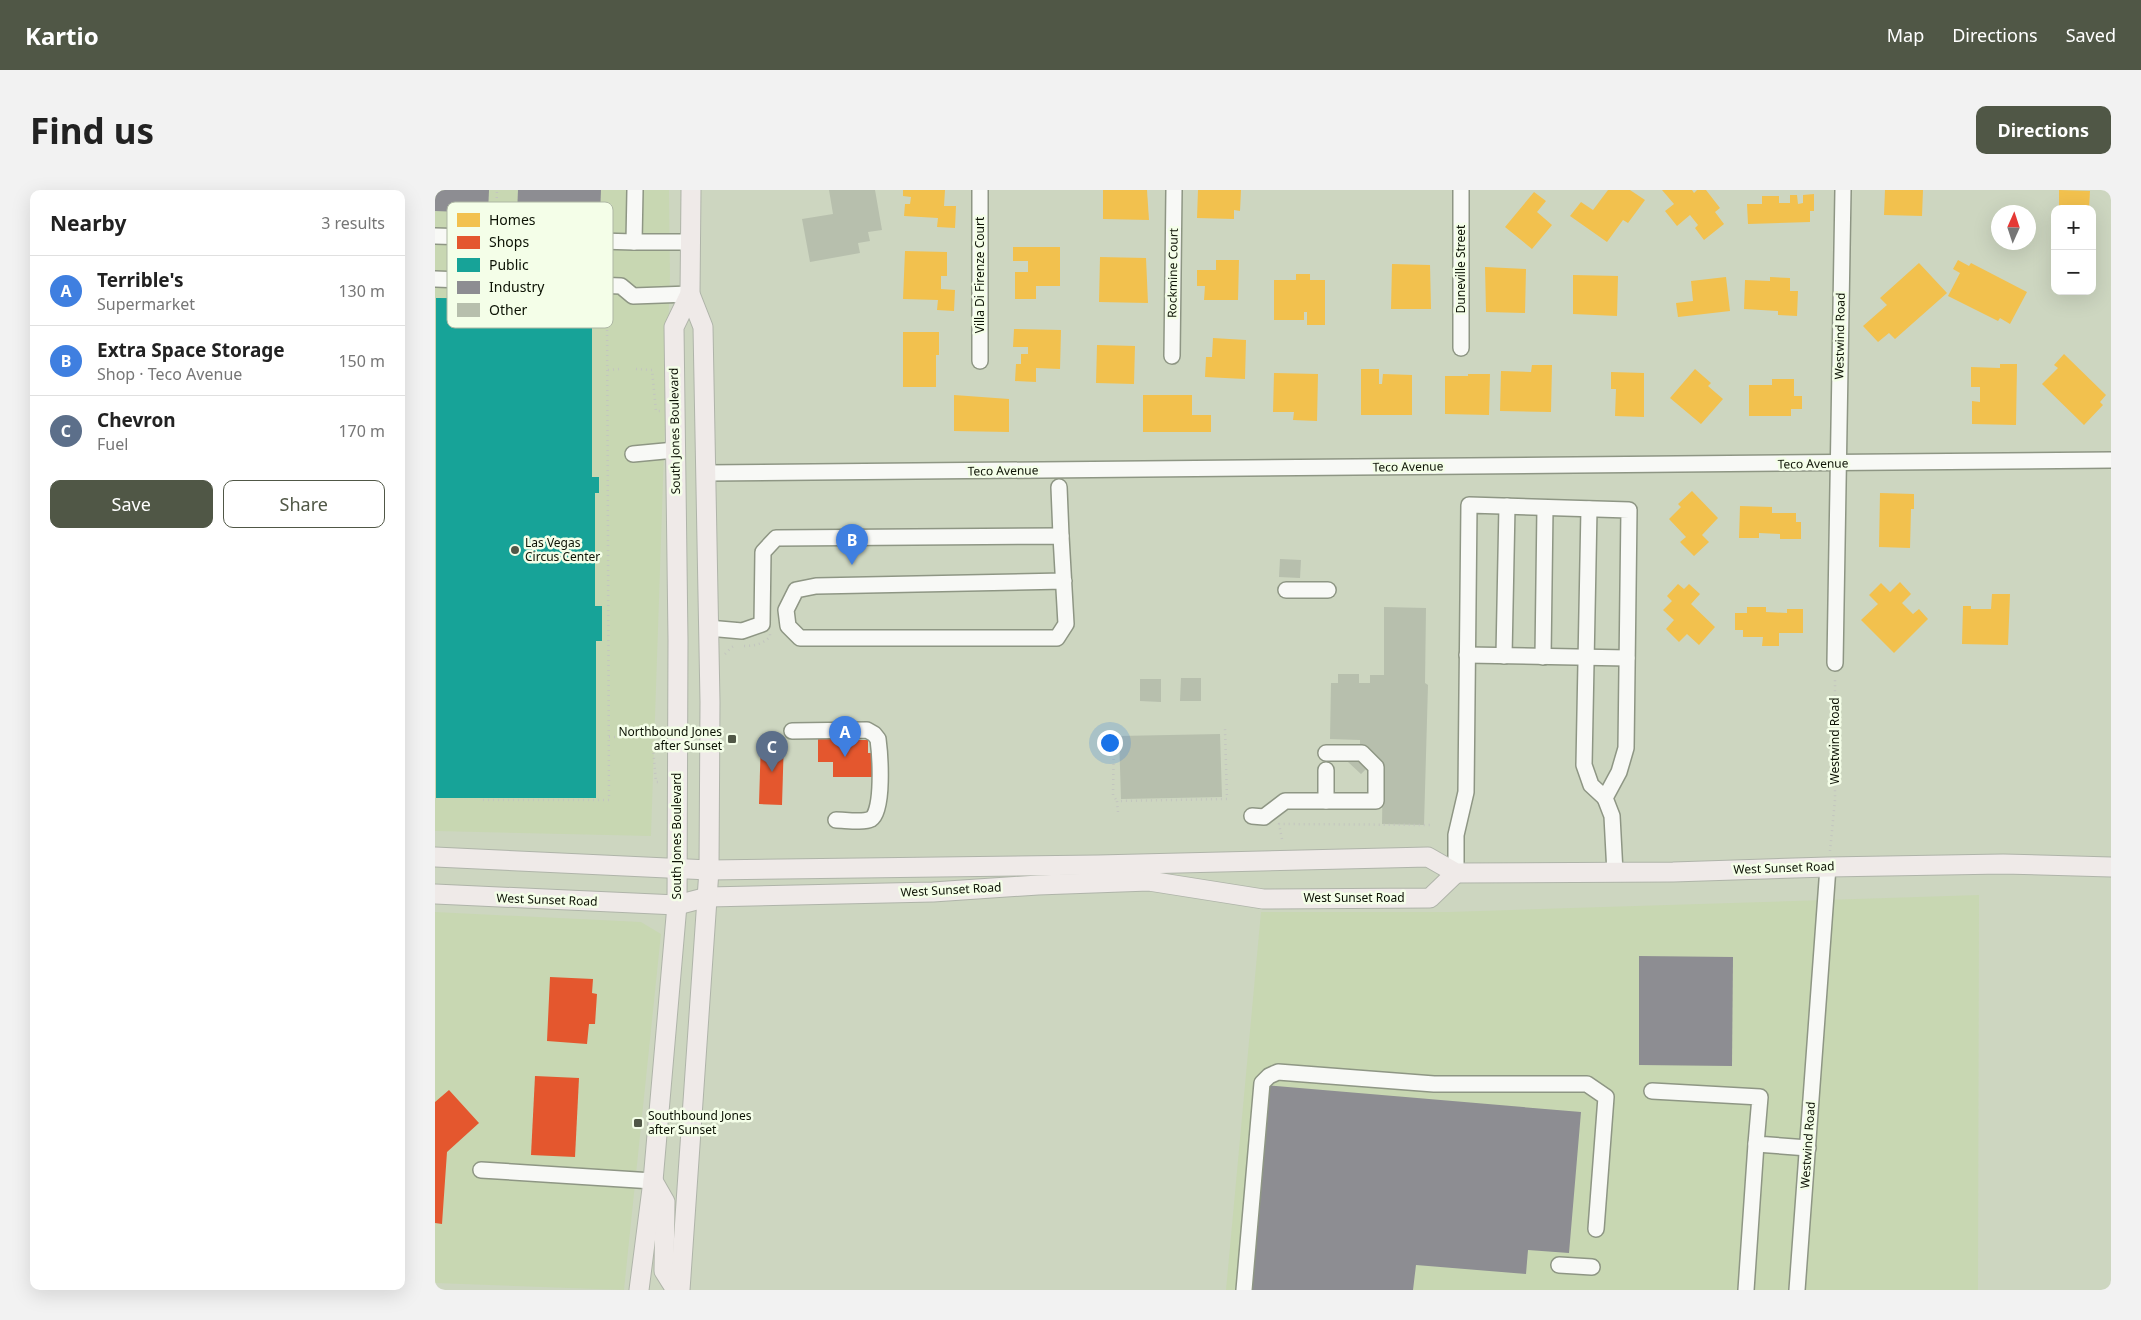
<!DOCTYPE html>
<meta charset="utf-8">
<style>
:root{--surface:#fff;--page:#f2f2f2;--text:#222;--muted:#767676;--line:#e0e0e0;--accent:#505746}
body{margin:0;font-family:"Noto Sans",sans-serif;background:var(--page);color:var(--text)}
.controls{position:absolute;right:15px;top:15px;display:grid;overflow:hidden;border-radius:10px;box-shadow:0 5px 20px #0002}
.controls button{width:45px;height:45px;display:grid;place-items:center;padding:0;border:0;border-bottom:1px solid var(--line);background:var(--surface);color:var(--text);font:25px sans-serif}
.compass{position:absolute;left:1556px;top:15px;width:45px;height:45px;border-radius:50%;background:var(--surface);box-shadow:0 5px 20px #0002;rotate:3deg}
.you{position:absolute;left:674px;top:552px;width:18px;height:18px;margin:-12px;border:4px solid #fff;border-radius:50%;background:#1a73e8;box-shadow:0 0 0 8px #1a73e833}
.badge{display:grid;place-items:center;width:32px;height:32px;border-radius:50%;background:var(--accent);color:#fff;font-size:16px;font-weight:700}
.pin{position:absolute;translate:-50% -41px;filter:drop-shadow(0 1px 2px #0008)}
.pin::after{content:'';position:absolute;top:26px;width:18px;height:15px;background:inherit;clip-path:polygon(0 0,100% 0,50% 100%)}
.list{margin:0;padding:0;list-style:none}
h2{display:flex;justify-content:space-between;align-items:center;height:65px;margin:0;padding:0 20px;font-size:21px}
h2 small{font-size:16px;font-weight:400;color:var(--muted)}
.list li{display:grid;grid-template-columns:32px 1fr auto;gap:15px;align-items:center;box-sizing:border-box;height:70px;padding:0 20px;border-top:1px solid var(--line)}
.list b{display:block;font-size:19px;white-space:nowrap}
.list p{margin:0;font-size:16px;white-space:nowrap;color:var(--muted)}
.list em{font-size:16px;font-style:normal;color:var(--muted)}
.actions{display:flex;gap:10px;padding:15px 20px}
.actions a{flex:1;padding:11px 0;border:1px solid var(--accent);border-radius:10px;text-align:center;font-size:18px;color:var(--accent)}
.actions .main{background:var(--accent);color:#fff}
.map{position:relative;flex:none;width:1676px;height:1100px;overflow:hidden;border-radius:10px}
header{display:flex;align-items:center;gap:30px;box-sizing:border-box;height:70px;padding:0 25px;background:var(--accent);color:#fff}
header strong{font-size:24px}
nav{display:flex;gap:28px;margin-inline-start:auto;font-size:18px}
.intro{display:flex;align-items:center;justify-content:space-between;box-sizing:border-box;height:120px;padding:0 30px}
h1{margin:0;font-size:35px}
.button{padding:12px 22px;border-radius:10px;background:var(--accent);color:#fff;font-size:18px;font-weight:700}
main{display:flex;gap:30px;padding:0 30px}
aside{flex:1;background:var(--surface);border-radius:10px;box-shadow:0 5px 20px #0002}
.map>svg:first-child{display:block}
</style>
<header>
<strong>Kartio</strong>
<nav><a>Map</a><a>Directions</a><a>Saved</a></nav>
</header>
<div class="intro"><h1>Find us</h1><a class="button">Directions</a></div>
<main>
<aside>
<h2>Nearby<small>3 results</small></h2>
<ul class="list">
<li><span class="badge" style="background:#3f7fe0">A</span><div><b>Terrible's</b><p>Supermarket</p></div><em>130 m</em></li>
<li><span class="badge" style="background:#3f7fe0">B</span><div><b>Extra Space Storage</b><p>Shop · Teco Avenue</p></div><em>150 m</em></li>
<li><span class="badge" style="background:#5c6f8a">C</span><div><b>Chevron</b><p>Fuel</p></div><em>170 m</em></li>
</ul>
<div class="actions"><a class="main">Save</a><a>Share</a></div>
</aside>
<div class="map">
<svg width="1676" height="1100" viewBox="0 0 1676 1100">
<rect width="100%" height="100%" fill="#cdd6c0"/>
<g fill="#c8d7b2">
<path d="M0 0H234L235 86 216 646 0 641Z"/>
<path d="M1544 705 1543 1100H791L826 722H1014Z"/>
<path d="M0 722 206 732 226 744 189 1100 0 1093Z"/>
</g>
<g fill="#f2c14e">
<path d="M468 0H510L509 16H521L520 38 502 37 503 28 469 26 470 14H475L476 7 468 6Z"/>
<path d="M668 0H712L714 30 668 29Z"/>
<path d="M763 0H806L805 21 799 20V29L762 28Z"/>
<path d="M1173 0H1195L1210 10 1193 33 1188 30 1172 52 1135 26 1146 12 1158 20Z"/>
<path d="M1227 0H1257L1259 3 1262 0H1271L1285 18 1280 22 1289 34 1269 50 1260 38 1263 35 1255 25 1242 36 1230 21 1239 14Z"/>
<path d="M1450 0H1488L1487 26 1449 25Z"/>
<path d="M1624 0 1655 1 1654 19H1624Z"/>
<path d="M1099 2 1111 11 1102 22 1117 35 1097 59 1070 37Z"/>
<path d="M1379 4V21H1375V32L1313 34 1312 14H1327V6H1344V13H1355V5H1362L1363 14 1368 13V5Z"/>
<path d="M578 57H625V96H601V109H580V82H593V71H578Z"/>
<path d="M470 61 512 62V86H506V99L520 100 519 121 502 120 503 110 468 109Z"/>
<path d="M665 67 711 68 713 113 664 112Z"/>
<path d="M781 70H804L803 110H769L770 96H762V80H781Z"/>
<path d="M1523 70 1534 76 1536 73 1592 102 1575 134 1565 128 1563 131 1513 106 1525 83 1518 79Z"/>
<path d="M1484 73 1512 103 1460 149 1454 143 1443 152 1428 136 1452 115 1445 108Z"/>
<path d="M957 74 995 75 996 119H956Z"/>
<path d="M1050 77 1091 79 1090 123 1051 122Z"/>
<path d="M861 84H875V90H890V135H872V122H869V130H839V90H861Z"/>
<path d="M1138 85 1183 86 1182 126 1138 124Z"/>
<path d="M1291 87 1295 121 1243 127 1241 113 1258 111 1256 91Z"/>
<path d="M1335 87 1355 88V101H1363L1362 126 1343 125V121L1309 119 1310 90 1335 91Z"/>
<path d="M579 139 626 140 625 179 601 178V192L580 191 581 174H586V164H593V157H578Z"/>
<path d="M468 142H504V165H501V197H468Z"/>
<path d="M778 148 811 150 810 189 770 187 771 167H777Z"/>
<path d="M662 155 700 156 699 194 661 193Z"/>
<path d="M1629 164 1671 205 1665 212 1668 215 1649 235 1607 194 1623 178 1619 175Z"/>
<path d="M1565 174H1582L1581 235 1537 234V211L1545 212V197H1536V177L1565 178Z"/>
<path d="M1097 175H1117L1116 222 1065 221 1066 181 1096 182Z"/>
<path d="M926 179H944V194H947L948 184 977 185V225H926Z"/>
<path d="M1260 179 1276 193 1273 196 1288 209 1266 234 1235 208Z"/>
<path d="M1176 182 1209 183V227L1180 226 1181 199H1176Z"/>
<path d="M839 183 883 184 882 231 858 230 859 222H838Z"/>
<path d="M1033 184H1055L1054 225 1010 224V186H1033Z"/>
<path d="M1337 189H1359V206H1367V219H1356V226H1314V195H1337Z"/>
<path d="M519 205 574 209V242L519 241Z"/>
<path d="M708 205H757V225H776V242H708Z"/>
<path d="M1257 301 1283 328 1267 345 1274 352 1259 366 1245 352 1251 347 1234 329 1246 317 1243 314Z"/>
<path d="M1445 303 1479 304V319H1476L1475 358 1444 357Z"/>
<path d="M1305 316 1337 317V323H1361V332H1366V349H1345V344L1324 343V348H1304Z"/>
<path d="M1465 392 1476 404 1467 413 1478 424 1484 419 1493 429 1459 463 1426 430 1443 414 1434 405 1446 393 1455 402Z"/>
<path d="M1243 394 1249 399 1254 394 1265 404 1256 414 1280 437 1264 455 1252 444 1244 452 1231 439 1239 430 1228 420 1237 411 1232 406Z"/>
<path d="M1557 404H1575L1573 455 1527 454 1528 416H1536V419H1556Z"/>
<path d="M1312 417H1331V422L1352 423V419H1368V443H1344V456H1327L1328 447H1308V440H1300V423H1312Z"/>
</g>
<g fill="#e4572e">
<path d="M383 546H408V550H433V563H437V587H398V572H383Z"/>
<path d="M326 548 349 549 347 615 324 614Z"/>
<path d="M115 787 158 789 157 803 162 804 160 834H154L152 854 112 851Z"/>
<path d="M100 886 144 888 140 967 96 965Z"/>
<path d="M14 900 44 933 12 962 7 1034 0 1033V912Z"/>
</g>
<path fill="#17a398" d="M1 108 157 109V287H164V303H160V416H167V451H161V608H1Z"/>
<g fill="#8d8d92">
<path d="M0 0H54L53 23 0 21Z"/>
<path d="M83 0H166L165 26 82 24Z"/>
<path d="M1204 766 1298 767 1297 876 1204 875Z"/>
<path d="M830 895 1146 922 1134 1063 1093 1060 1091 1084 981 1075 978 1100H812Z"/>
</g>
<g fill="#b7bfad">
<path d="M394 0H440L447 40 433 42 435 51 423 53 425 63 375 72 367 29 398 24Z"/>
<path d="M845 369 866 370 865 388 844 387Z"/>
<path d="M949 417 991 418 990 493 993 495 989 635 947 634 948 574H936L926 584 913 572 925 561V550L895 549 896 493H903V484H924V493H935V485H949Z"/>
<path d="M746 488H766V511H745Z"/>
<path d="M705 489H726V512L705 511Z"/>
<path d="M785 544 787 607 686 609 684 546Z"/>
</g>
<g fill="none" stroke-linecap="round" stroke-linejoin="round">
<g stroke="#8e9684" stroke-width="18">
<g id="minor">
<path d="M200 0 199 52H256"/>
<path d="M0 46 199 52"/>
<path d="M0 89 186 96 198 106 255 104"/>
<path d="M1026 158V0"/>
<path d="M737 166 739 0"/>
<path d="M545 171V0"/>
<path d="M198 264 240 260"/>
<path d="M271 283 1676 270"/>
<path d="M624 297 626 346"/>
<path d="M1154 319 1149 575 1156 595 1170 608"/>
<path d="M851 400H893"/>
<path d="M273 438 307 441 327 434 328 362 341 348 626 346 631 434 622 448H365L353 436 351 420 361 400 381 396 629 391"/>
<path d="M1032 465 1192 468"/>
<path d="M1069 466 1072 316"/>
<path d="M1108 467 1110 318"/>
<path d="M1400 473 1408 0"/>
<path d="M357 541 432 540 439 544 443 549C445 564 449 621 436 629 428 633 410 630 401 630"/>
<path d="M891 611V580"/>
<path d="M817 626 829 627 850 611H941V577L927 563H891"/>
<path d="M1021 683V645L1031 602 1034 315 1194 320 1191 558 1184 582 1170 608 1177 626 1180 683"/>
<path d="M1217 901 1325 907 1321 954 1373 958"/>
<path d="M46 980 218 991"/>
<path d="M1124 1075 1157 1077"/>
<path d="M809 1100 827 893 834 886 843 882 999 894H1152L1171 907 1161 1039"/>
<path d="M1311 1100 1321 954"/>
<path d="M1362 1100 1393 677"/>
</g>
</g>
<g stroke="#afb4a9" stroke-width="21">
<g id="major">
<path d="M0 667 274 680 663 675 993 667 1021 683 1238 682 1393 677 1568 674 1676 677"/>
<path d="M0 704 242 715 273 707 498 702 603 695 714 691 828 709 995 708 1021 683"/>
<path d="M218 991 230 1012 229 1081 241 1100"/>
<path d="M204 1100 218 991 242 715 243 450 239 137 255 104"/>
<path d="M245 1100 274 680 275 512 268 137 255 104 256 0"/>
</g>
</g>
<g stroke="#c3c5bf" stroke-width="2.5" stroke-dasharray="1 4" stroke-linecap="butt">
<path d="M61 28 62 0"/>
<path d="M201 179 217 180 221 221H226"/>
<path d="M173 180 185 179"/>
<path d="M309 456C320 456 327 454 335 447V444"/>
<path d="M290 464 297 457 301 455"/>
<path d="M679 544 678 605 682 611"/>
<path d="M174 547H187"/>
<path d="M203 547H217L221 592H225"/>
<path d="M48 610H174L172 116"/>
<path d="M683 622 682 611 792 609 790 539"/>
<path d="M847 649 844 634 997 635"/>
<path d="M1395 661 1400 610V487"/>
</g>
<use href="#minor" stroke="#f8f9f6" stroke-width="15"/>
<use href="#major" stroke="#efeae8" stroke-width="19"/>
</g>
<g fill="#505746" stroke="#f4fee8" stroke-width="2">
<circle cx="80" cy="360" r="5"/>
<rect x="292" y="544" width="10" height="10" rx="2.5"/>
<rect x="198" y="928" width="10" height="10" rx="2.5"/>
</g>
<g text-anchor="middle" stroke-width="5" stroke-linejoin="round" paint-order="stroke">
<g font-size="12" fill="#0c1204" stroke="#f4fee8">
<text transform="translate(1026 79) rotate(-90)" y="4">Duneville Street</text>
<text transform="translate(738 83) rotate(-89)" y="4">Rockmine Court</text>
<text transform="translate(545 85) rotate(-90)" y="4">Villa Di Firenze Court</text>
<text transform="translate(1405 146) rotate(-89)" y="4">Westwind Road</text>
<text transform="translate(240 241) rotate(-91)" y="4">South Jones Boulevard</text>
<text transform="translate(1378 274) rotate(-1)" y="4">Teco Avenue</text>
<text transform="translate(973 277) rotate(-1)" y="4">Teco Avenue</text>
<text transform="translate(568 281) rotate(-1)" y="4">Teco Avenue</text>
<text transform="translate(1400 551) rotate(-90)" y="4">Westwind Road</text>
<text transform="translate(242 646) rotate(-90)" y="4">South Jones Boulevard</text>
<text transform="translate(1349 678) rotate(-2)" y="4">West Sunset Road</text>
<text transform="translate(516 700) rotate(-3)" y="4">West Sunset Road</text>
<text x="919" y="712">West Sunset Road</text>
<text transform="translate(112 710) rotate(2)" y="4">West Sunset Road</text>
<text transform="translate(1373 955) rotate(-86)" y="4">Westwind Road</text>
</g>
<g font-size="12" fill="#0c1204" stroke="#f4fee8" text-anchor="start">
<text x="90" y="357">Las Vegas<tspan x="90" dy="14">Circus Center</tspan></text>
<text x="287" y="546" text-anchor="end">Northbound Jones<tspan x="287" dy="14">after Sunset</tspan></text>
<text x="213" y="930">Southbound Jones<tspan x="213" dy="14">after Sunset</tspan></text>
</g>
</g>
<rect x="12" y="12" width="166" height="126" rx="8" fill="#f4fee8" stroke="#aeb7a4" stroke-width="1"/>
<rect x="22" y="23" width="23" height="14" fill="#f2c14e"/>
<rect x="22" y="46" width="23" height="13" fill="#e4572e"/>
<rect x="22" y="68" width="23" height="14" fill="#17a398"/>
<rect x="22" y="91" width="23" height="13" fill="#8d8d92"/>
<rect x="22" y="113" width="23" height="14" fill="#b7bfad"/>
<g font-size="14" fill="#0c1204">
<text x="54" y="35">Homes</text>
<text x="54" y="57">Shops</text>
<text x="54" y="80">Public</text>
<text x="54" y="102">Industry</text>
<text x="54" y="125">Other</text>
</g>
</svg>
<div class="controls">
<button>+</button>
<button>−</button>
</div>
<svg class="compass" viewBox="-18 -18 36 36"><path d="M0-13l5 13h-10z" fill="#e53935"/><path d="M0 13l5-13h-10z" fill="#767676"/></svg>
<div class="you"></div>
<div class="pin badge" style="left:410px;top:567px;background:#3f7fe0">A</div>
<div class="pin badge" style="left:417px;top:375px;background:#3f7fe0">B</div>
<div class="pin badge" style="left:337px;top:582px;background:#5c6f8a">C</div>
</div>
</main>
